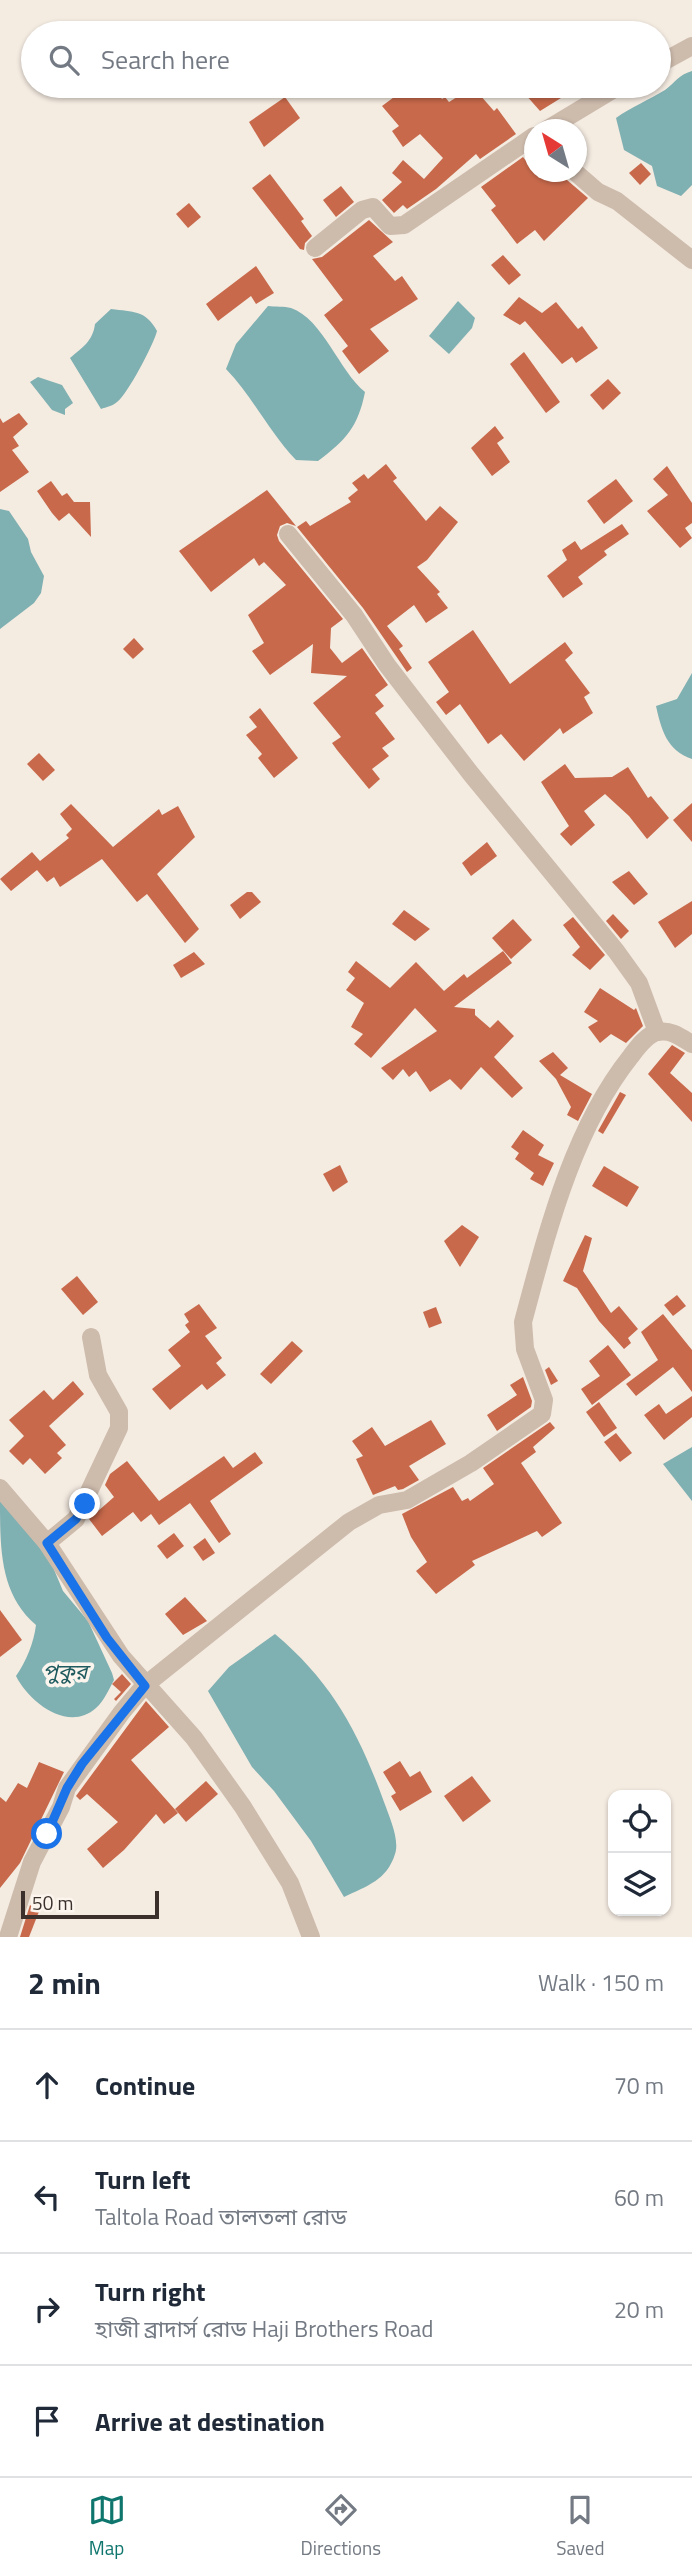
<!DOCTYPE html>
<meta charset="utf-8">
<style>
:root{--surface:#fff;--page:#f6f6f7;--text:#1f2937;--muted:#747a83;--line:#e0e1e3;--accent:#0f766e}
body{margin:0;font-family:"Titillium Web","Noto Sans Bengali",sans-serif;background:var(--page);color:var(--text)}
.controls{position:absolute;right:21px;bottom:21px;display:grid;overflow:hidden;border-radius:14px;box-shadow:0 2px 5px #0004}
.controls button{width:63px;height:63px;display:grid;place-items:center;padding:0;border:0;border-bottom:2px solid var(--line);background:var(--surface);color:var(--text);font:35px sans-serif}
.compass{position:absolute;left:524px;top:119px;width:63px;height:63px;border-radius:50%;background:var(--surface);box-shadow:0 2px 5px #0004;rotate:323deg}
.scale{position:absolute;left:21px;bottom:18px;width:138px;box-sizing:border-box;padding-left:7px;border:4px solid #3b302b;border-top:0;font-size:19px;line-height:24px;white-space:nowrap;color:#3b302b;-webkit-text-stroke:5px #fbf5ee;paint-order:stroke}
.stop{position:absolute;width:21px;height:21px;margin:-16px;border:5px solid #1a73e8;border-radius:50%;background:#fff}
.stop.end{background:#1a73e8;border-color:#fff;box-shadow:0 2px 7px #0008}
.list{margin:0;padding:0;list-style:none}
h2{display:flex;justify-content:space-between;align-items:center;height:91px;margin:0;padding:0 28px;font-size:30px}
h2 small{font-size:23px;font-weight:400;color:var(--muted)}
.list li{display:grid;grid-template-columns:46px 1fr auto;gap:21px;align-items:center;box-sizing:border-box;height:112px;padding:0 28px;border-top:2px solid var(--line)}
.list b{display:block;font-size:26px;white-space:nowrap}
.list p{margin:0;font-size:23px;white-space:nowrap;color:var(--muted)}
.list em{font-size:23px;font-style:normal;color:var(--muted)}
.icon{flex:none;width:38px;height:38px;fill:none;stroke:currentColor;stroke-width:2;stroke-linecap:round;stroke-linejoin:round}
.map{position:relative;flex:none;width:692px;height:1937px;overflow:hidden}
.search{position:absolute;background:var(--surface);box-shadow:0 2px 5px #0004;left:21px;right:21px;top:21px;height:77px;display:flex;align-items:center;gap:18px;box-sizing:border-box;padding:0 24px;border-radius:38px;color:var(--muted);font-size:26px}
.sheet{height:539px;background:var(--surface)}
nav{display:flex;justify-content:space-around;align-items:center;box-sizing:border-box;height:98px;border-top:2px solid var(--line);background:var(--surface);font-size:19px;color:var(--muted)}
nav a{display:grid;justify-items:center;gap:4px}
nav .on{color:var(--accent)}
.map>svg:first-child{display:block}
</style>
<div class="map">
<svg width="692" height="1937" viewBox="0 0 692 1937">
<rect width="100%" height="100%" fill="#f4ebe1"/>
<g fill="#7fb0b2">
<path d="M692 71V185L681 196 657 186 652 166 624 150 616 118C631 107 649 100 665 90 676 82 678 75 692 71Z"/>
<path d="M458 301 475 318 472 328 449 354 429 336Z"/>
<path d="M268 306C275 307 284 306 291 308 323 319 339 371 365 392 358 427 346 440 318 461L296 460C269 432 253 397 226 369L236 344Z"/>
<path d="M111 309C133 312 146 310 157 331 154 344 127 395 117 402 113 406 106 407 101 409L70 358C82 348 93 341 95 324Z"/>
<path d="M38 377 62 385 73 403 65 409V415L52 410 30 382Z"/>
<path d="M0 509 9 511 28 539 31 552 44 576 41 593 34 603 0 629Z"/>
<path d="M692 673V759C667 751 661 729 656 706L677 699Z"/>
<path d="M692 1447V1501L663 1464Z"/>
<path d="M0 1499 50 1560 63 1591 88 1621 112 1673 114 1680C109 1689 104 1701 96 1708 68 1733 29 1702 16 1676 26 1662 34 1642 36 1625 0 1594 0 1550 0 1499Z"/>
<path d="M275 1634C332 1682 359 1733 384 1802 389 1816 400 1840 395 1854 387 1880 367 1886 344 1897L311 1841 274 1791 252 1767 208 1691 229 1667Z"/>
</g>
<g fill="#c8694b">
<path d="M409 86H432L442 99 445 97 449 102 473 87 494 111 497 108 516 134 480 159 476 154 436 189 407 209 403 205 394 213 382 200 402 182 392 173 403 160 424 179 443 158 420 134 403 147 392 131 399 126 382 106Z"/>
<path d="M535 86H553L561 98 540 111 525 94Z"/>
<path d="M285 97 300 118 264 147 249 122Z"/>
<path d="M523 157 539 178 547 172H564L567 180 588 198 544 241 535 230 517 244 491 210 496 206 481 187Z"/>
<path d="M641 163 651 174 640 185 629 173Z"/>
<path d="M270 174 304 219 301 221 312 236 305 243 304 250 300 249 252 188Z"/>
<path d="M341 186 354 202 336 217 323 200Z"/>
<path d="M189 203 201 217 188 228 176 214Z"/>
<path d="M369 220 393 242 373 256 395 281 402 276 418 299 370 329 389 351 359 374 342 351 348 346 324 315 343 300 312 259 322 257Z"/>
<path d="M503 255 521 275 509 285 491 265Z"/>
<path d="M256 266 274 293 256 304 251 296 218 321 206 304Z"/>
<path d="M519 297 542 313 556 302 578 329 582 326 598 348 576 363 572 357 562 364 525 321 520 325 503 315Z"/>
<path d="M524 352 560 402 546 413 510 364Z"/>
<path d="M608 379 621 393 603 410 590 395Z"/>
<path d="M19 413 28 424 13 437 19 446 12 450 29 472 0 492V418L3 423Z"/>
<path d="M495 426 504 438 497 443 510 462 492 476 471 448Z"/>
<path d="M386 464 397 478 393 481 426 521 440 506 458 522 427 560 417 567 440 592 437 594 448 608 426 623 414 605 387 626 403 646 399 649 412 668 407 672 363 608 297 527 306 521 310 526 351 502 348 498 358 490 352 483 364 474 368 479Z"/>
<path d="M667 466 692 503V523L685 528 692 538 680 548 647 511 668 495 653 479Z"/>
<path d="M616 479 633 501 604 524 587 501Z"/>
<path d="M51 481 62 496 67 493 74 502H90L91 537 69 513 59 521 52 513 37 491Z"/>
<path d="M267 490 296 526 287 523 280 526 277 535 279 541 343 619 331 628 330 648 342 663 362 648 388 685 375 695 384 706 375 713 395 739 382 748 389 756 372 769 380 779 369 789 337 750 332 743 341 737 313 703 347 676 311 673 313 644 270 675 252 651 264 643 248 615 286 585 264 562 259 566 254 558 211 592 179 551Z"/>
<path d="M622 524 629 534 604 551 607 555 578 577 583 584 563 598 547 576 567 560 562 550 575 541 581 550Z"/>
<path d="M473 630 510 684 565 642 573 653 565 660 590 693 584 697 593 713 563 734 560 728 524 761 501 734 488 744 460 704 446 715 436 702 449 692 428 662Z"/>
<path d="M134 638 144 649 133 659 123 649Z"/>
<path d="M260 708 298 758 274 778 258 758 262 754 246 735 257 727 249 717Z"/>
<path d="M39 753 55 770 43 781 27 764Z"/>
<path d="M565 764 575 778 612 777 628 767 648 798 651 796 669 818 647 839 629 816 605 794 584 811 595 825 571 846 560 834 569 826 541 782Z"/>
<path d="M692 803V842L673 820Z"/>
<path d="M71 804 113 847 159 809 162 815 178 806 195 837 157 874 199 929 185 943 147 894 137 902 102 859 60 887 54 877 47 882 37 870 11 891 0 879 32 852 40 861 69 838 66 835 72 829 60 814Z"/>
<path d="M487 842 497 856 471 876 462 863Z"/>
<path d="M629 871 648 894 634 905 612 882Z"/>
<path d="M247 892H252L261 902 240 919 230 905Z"/>
<path d="M692 901V934L675 948 658 922Z"/>
<path d="M404 910 430 929 415 941 392 924Z"/>
<path d="M613 914 629 931 621 939 606 921Z"/>
<path d="M573 917 605 955 590 970 572 955 580 947 563 925Z"/>
<path d="M513 919 532 940 511 959 492 938Z"/>
<path d="M503 951 512 963 454 1007 475 1009V1015L490 1028 498 1020 514 1036 494 1057 523 1088 512 1098 481 1067 461 1090 450 1079 430 1092 416 1071 409 1077 403 1069 393 1080 381 1068 437 1031 415 1008 371 1058 354 1044 363 1034 351 1027 364 1003 346 990 355 978 348 972 356 961 390 988 416 962 444 991 464 974 467 978Z"/>
<path d="M194 952 205 964 181 978 173 965Z"/>
<path d="M600 988 634 1010 636 1008 643 1026 626 1043 611 1034 600 1043 588 1027 598 1021 584 1012Z"/>
<path d="M672 1045 685 1053 670 1073 692 1093V1122L648 1074Z"/>
<path d="M553 1052 568 1068 560 1075 592 1094 578 1121 567 1115 571 1107 556 1079 539 1061Z"/>
<path d="M620 1092 626 1095 603 1134 598 1131Z"/>
<path d="M523 1130 544 1145 538 1155 554 1163 543 1186 530 1179 534 1173 515 1159 519 1153 511 1147Z"/>
<path d="M340 1165 348 1182 333 1192 323 1174Z"/>
<path d="M604 1166 639 1187 627 1207 592 1186Z"/>
<path d="M462 1225 479 1237 460 1267 444 1241Z"/>
<path d="M585 1235 592 1238 583 1271 611 1313 619 1306 638 1329 628 1338 631 1343 624 1349 599 1321 577 1288 563 1281Z"/>
<path d="M77 1276 98 1302 83 1315 61 1289Z"/>
<path d="M677 1295 686 1306 673 1316 664 1305Z"/>
<path d="M199 1304 217 1328 205 1336 222 1358 216 1363 226 1375 207 1390 202 1384 170 1410 152 1389 181 1366 168 1350 190 1332 185 1325 189 1322 184 1314Z"/>
<path d="M436 1307 442 1323 429 1328 423 1312Z"/>
<path d="M663 1314 692 1350V1392L673 1367 636 1396 626 1384 658 1360 641 1332Z"/>
<path d="M292 1341 303 1351 271 1384 260 1374Z"/>
<path d="M608 1345 631 1375 592 1405 581 1389 600 1376 589 1361Z"/>
<path d="M549 1367 558 1381 551 1385 545 1370Z"/>
<path d="M523 1377 532 1401 531 1407 497 1431 487 1415 517 1395 510 1385Z"/>
<path d="M73 1381 84 1394 49 1426 66 1445 57 1453 62 1458 45 1474 30 1458 23 1465 9 1451 24 1436 9 1420 44 1390 53 1400Z"/>
<path d="M692 1396V1417L664 1440 644 1415 659 1404 666 1414Z"/>
<path d="M599 1402 617 1428 604 1437 586 1412Z"/>
<path d="M431 1420 446 1444 409 1466 419 1480 403 1489 398 1490 395 1486 373 1495 356 1459 363 1456 352 1441 372 1427 385 1446Z"/>
<path d="M550 1422 555 1428 533 1447 536 1452 521 1463 562 1523 542 1537 537 1531 472 1561 475 1565 436 1594 416 1571 427 1562 411 1537 402 1514 453 1487 462 1501 468 1498 470 1501 494 1484 483 1468Z"/>
<path d="M616 1433 632 1453 620 1462 604 1442Z"/>
<path d="M255 1452 263 1463 210 1501 231 1534 219 1543 190 1503 159 1525 151 1514 141 1522 133 1512 102 1536 89 1519 114 1497 105 1485 110 1474 127 1461 159 1501 224 1456 233 1468Z"/>
<path d="M174 1533 184 1546 167 1559 157 1546Z"/>
<path d="M205 1538 215 1553 203 1561 193 1547Z"/>
<path d="M185 1597 207 1621 183 1635 165 1614Z"/>
<path d="M0 1610 22 1640 0 1657Z"/>
<path d="M122 1674 131 1684 116 1701 114 1699 121 1692 112 1684Z"/>
<path d="M146 1701 169 1727 131 1760 178 1813 164 1824 156 1814 124 1850 103 1868 87 1849 118 1822 87 1794 80 1800 76 1796Z"/>
<path d="M400 1761 410 1777 420 1771 432 1792 400 1811 391 1796 396 1793 383 1772Z"/>
<path d="M39 1762 64 1772 20 1863 0 1888V1797L6 1802 18 1783 27 1788Z"/>
<path d="M472 1776 491 1801 463 1822 444 1796Z"/>
<path d="M206 1781 218 1794 186 1822 175 1809Z"/>
<path d="M30 1905 40 1909 29 1937H20Z"/>
</g>
<g fill="none" stroke-linecap="round" stroke-linejoin="round">
<g stroke="#cdbbac" stroke-width="18">
<path d="M659 64 692 46"/>
<path d="M546 130 619 86"/>
<path d="M575 172 598 192 617 201 692 260"/>
<path d="M315 248 362 210 373 207 390 226 404 225 534 136"/>
<path d="M288 534 354 615 387 665 471 774 616 951 639 983 657 1032"/>
<path d="M0 1488 47 1543 121 1656 194 1738 243 1807 290 1883 311 1937"/>
<path d="M47 1543 76 1519 119 1428V1412L98 1375 91 1337"/>
<path d="M8 1937 32 1862 61 1807 67 1788 122 1712 144 1686 349 1522 379 1505 407 1500 471 1463 542 1414 544 1400 525 1349 523 1322C547 1233 572 1130 631 1056 637 1048 647 1034 658 1032 671 1029 682 1038 692 1044"/>
</g>
</g>
<g fill="none" stroke-linecap="round" stroke-linejoin="round">
<path stroke="#1a73e8" stroke-width="9" d="M47 1834 67 1788 82 1764 145 1686 107 1638 47 1543 76 1519 85 1504"/>
</g>
<g text-anchor="middle" stroke-width="7" stroke-linejoin="round" paint-order="stroke">
<g font-size="21" font-style="italic" fill="#1f5a5e" stroke="#fbf5ee">
<text x="65" y="1679">পুকুর</text>
</g>
</g>
</svg>
<div class="controls">
<button><svg class="icon" aria-label="locate" viewBox="0 0 24 24"><circle cx="12" cy="12" r="6"/><path d="M12 2v4M12 18v4M2 12h4M18 12h4"/></svg></button>
<button><svg class="icon" aria-label="layers" viewBox="0 0 24 24"><path d="M12 4l9 5-9 5-9-5zM3 14l9 5 9-5"/></svg></button>
</div>
<svg class="compass" viewBox="-18 -18 36 36"><path d="M0-13l5 13h-10z" fill="#e53935"/><path d="M0 13l5-13h-10z" fill="#747a83"/></svg>
<div class="scale">50 m</div>
<div class="stop" style="left:47px;top:1834px"></div>
<div class="stop end" style="left:85px;top:1504px"></div>
<div class="search"><svg class="icon" aria-label="search" viewBox="0 0 24 24"><circle cx="10" cy="10" r="6"/><path d="M15 15l6 6"/></svg>Search here</div>
</div>
<section class="sheet">
<h2>2 min<small>Walk · 150 m</small></h2>
<ul class="list">
<li><svg class="icon" aria-label="ahead" viewBox="0 0 24 24"><path d="M12 20V5M6 11l6-6 6 6"/></svg><div><b>Continue</b></div><em>70 m</em></li>
<li><svg class="icon" aria-label="left" viewBox="0 0 24 24"><path d="M17 20v-9H6M10 6l-5 5 5 5"/></svg><div><b>Turn left</b><p>Taltola Road তালতলা রোড</p></div><em>60 m</em></li>
<li><svg class="icon" aria-label="right" viewBox="0 0 24 24"><path d="M7 20v-9h11M14 6l5 5-5 5"/></svg><div><b>Turn right</b><p>হাজী ব্রাদার্স রোড Haji Brothers Road</p></div><em>20 m</em></li>
<li><svg class="icon" aria-label="arrive" viewBox="0 0 24 24"><path d="M6 21V4h12l-3 4 3 4H6"/></svg><div><b>Arrive at destination</b></div></li>
</ul>
</section>
<nav>
<a class="on"><svg class="icon" aria-label="map" viewBox="0 0 24 24"><path d="M3 6l6-2 6 2 6-2v14l-6 2-6-2-6 2zM9 4v14M15 6v14"/></svg>Map</a>
<a><svg class="icon" aria-label="directions" viewBox="0 0 24 24"><path d="M12 3l9 9-9 9-9-9zM9 14v-3h6M13 9l2 2-2 2"/></svg>Directions</a>
<a><svg class="icon" aria-label="saved" viewBox="0 0 24 24"><path d="M7 4h10v16l-5-4-5 4z"/></svg>Saved</a>
</nav>
